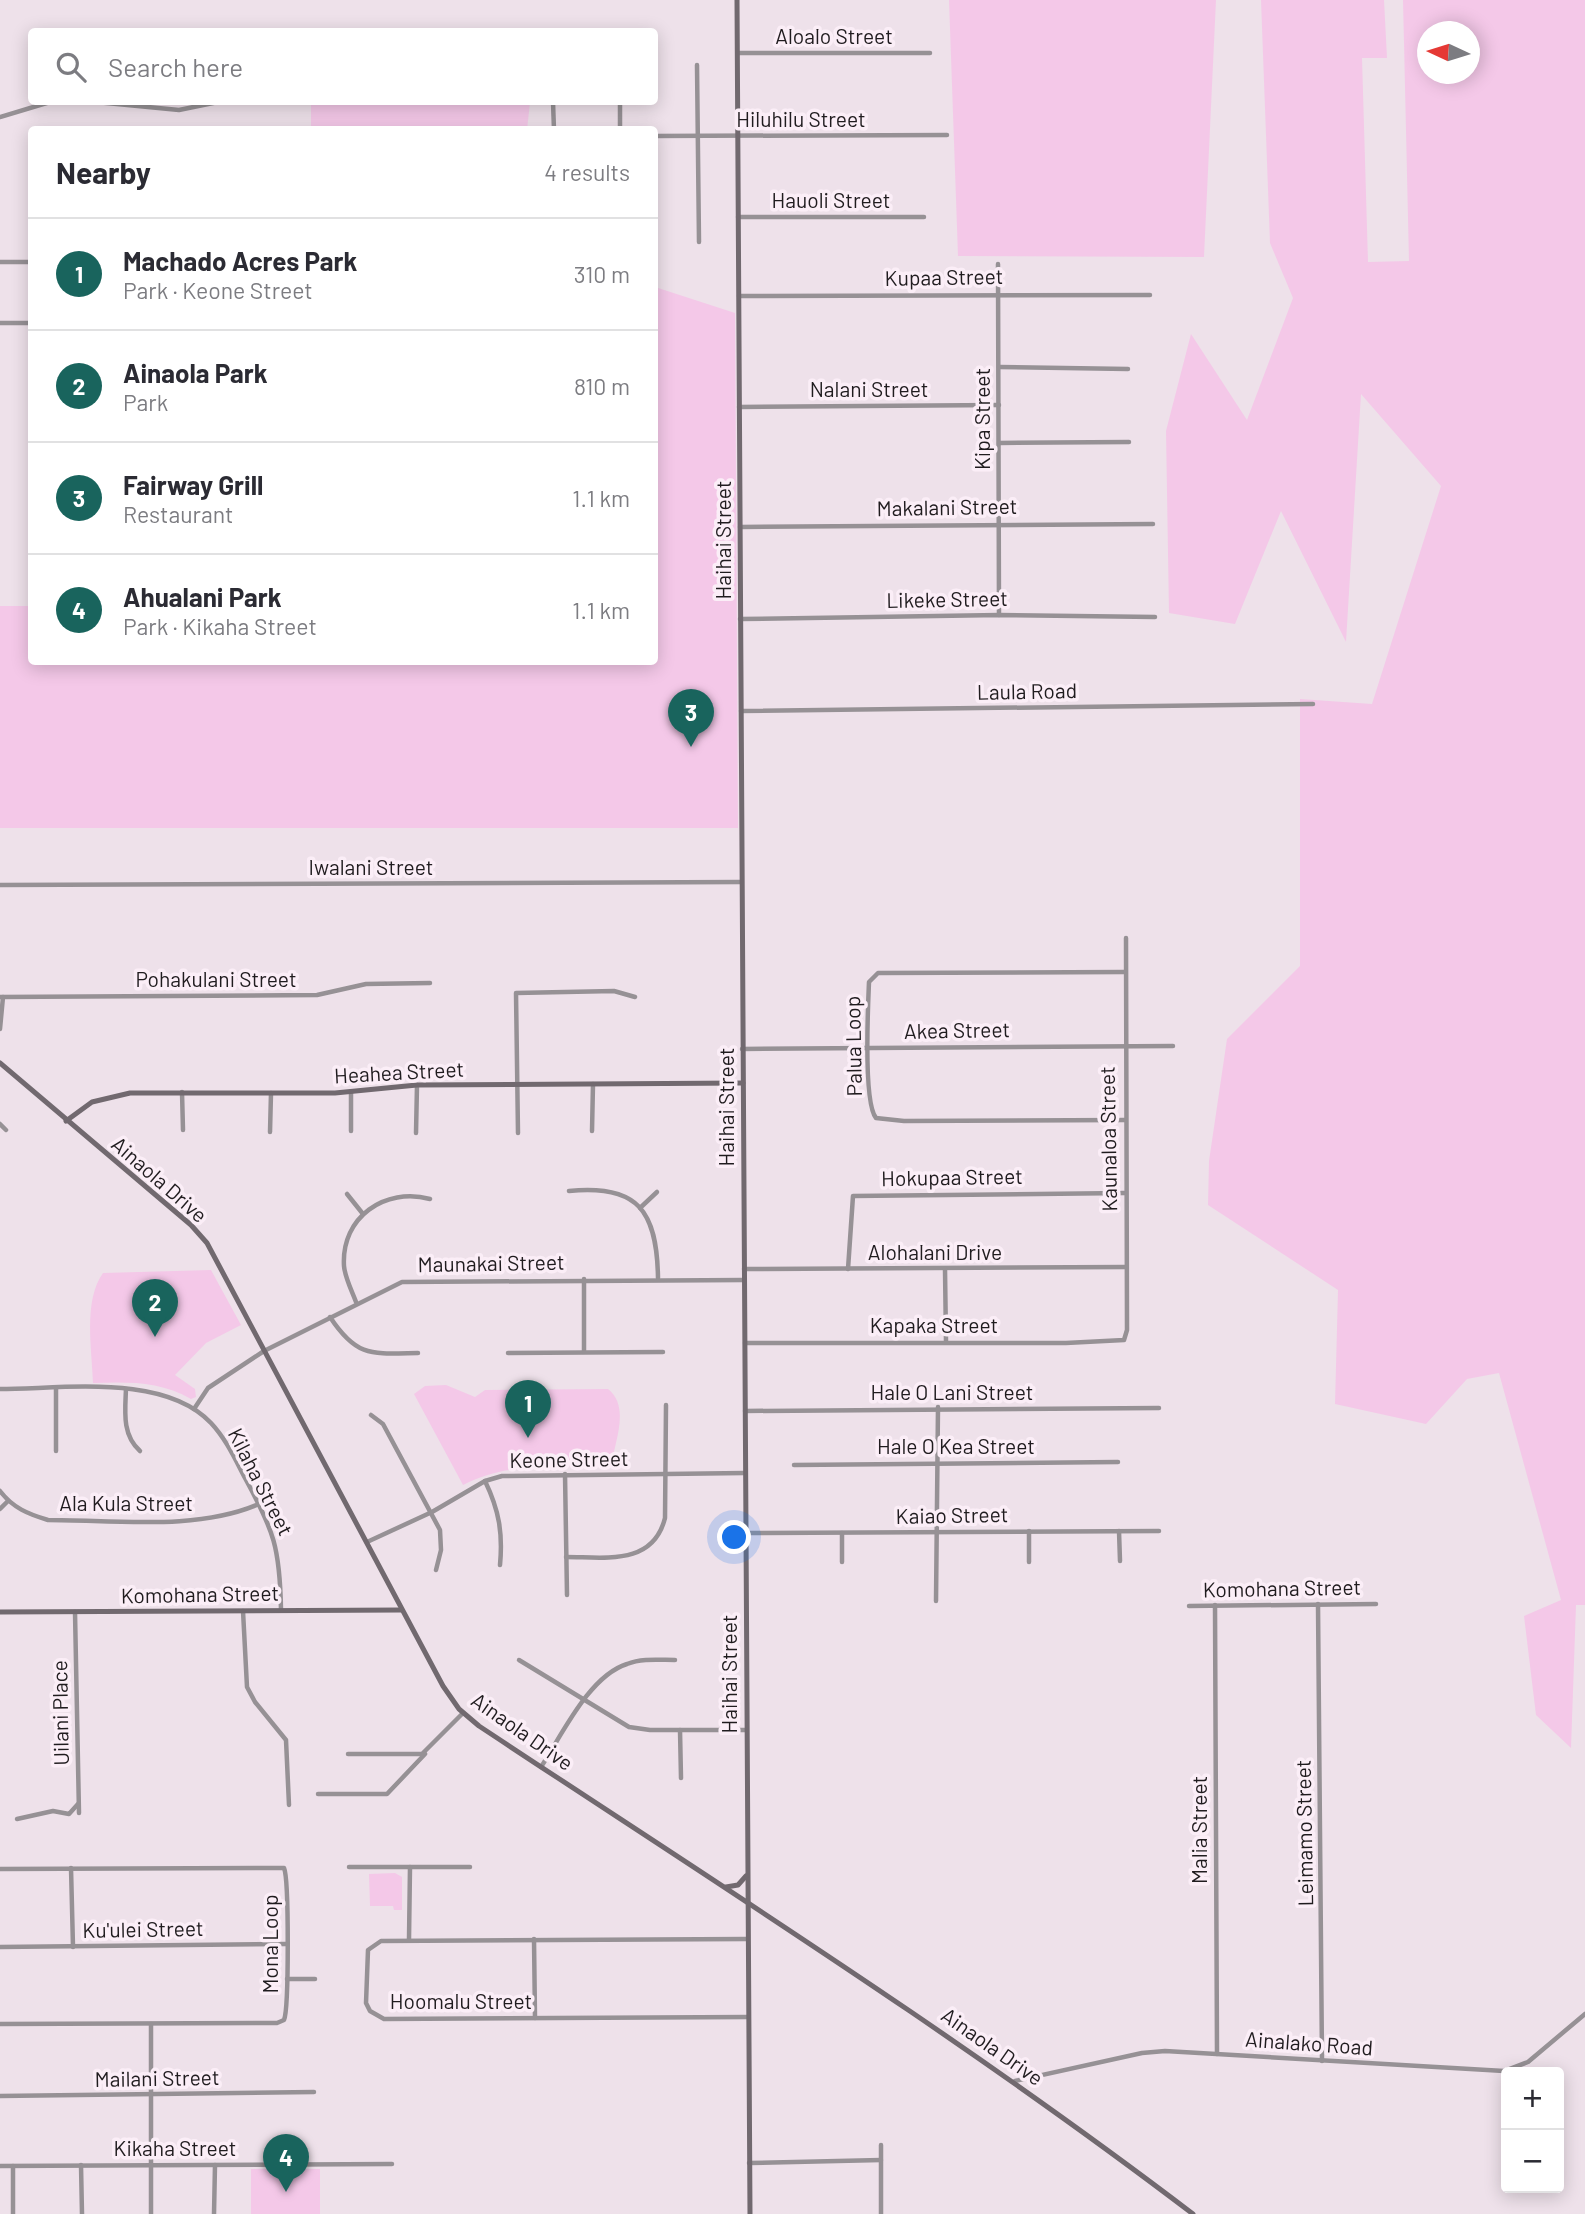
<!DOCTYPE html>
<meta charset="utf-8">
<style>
:root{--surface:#fff;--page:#f2f2f3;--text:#2b2b33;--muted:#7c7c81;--line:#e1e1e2;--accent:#19645d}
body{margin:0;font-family:Barlow,sans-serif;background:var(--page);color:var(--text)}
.controls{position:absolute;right:21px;bottom:21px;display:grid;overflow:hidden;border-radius:7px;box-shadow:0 4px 18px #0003}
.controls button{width:63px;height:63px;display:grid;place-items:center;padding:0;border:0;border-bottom:2px solid var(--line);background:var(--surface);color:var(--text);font:35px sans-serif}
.compass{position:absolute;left:1417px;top:21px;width:63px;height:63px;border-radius:50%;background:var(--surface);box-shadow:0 4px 18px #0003;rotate:274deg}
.you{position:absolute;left:735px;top:1538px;width:24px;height:24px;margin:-18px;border:5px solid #fff;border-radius:50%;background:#1a73e8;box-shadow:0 0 0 10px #1a73e833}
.badge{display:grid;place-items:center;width:46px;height:46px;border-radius:50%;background:var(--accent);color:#fff;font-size:23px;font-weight:700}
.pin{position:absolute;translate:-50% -58px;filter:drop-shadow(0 2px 4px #0008)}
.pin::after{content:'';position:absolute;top:37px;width:24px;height:21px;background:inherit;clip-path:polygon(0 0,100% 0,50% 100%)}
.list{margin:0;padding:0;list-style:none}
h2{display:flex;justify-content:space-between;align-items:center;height:91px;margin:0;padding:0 28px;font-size:30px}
h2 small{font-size:23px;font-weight:400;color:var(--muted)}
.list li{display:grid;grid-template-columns:46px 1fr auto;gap:21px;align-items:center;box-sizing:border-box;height:112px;padding:0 28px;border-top:2px solid var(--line)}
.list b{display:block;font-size:26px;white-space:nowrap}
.list p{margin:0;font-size:23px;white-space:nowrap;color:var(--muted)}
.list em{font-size:23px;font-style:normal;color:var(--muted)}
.icon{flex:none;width:38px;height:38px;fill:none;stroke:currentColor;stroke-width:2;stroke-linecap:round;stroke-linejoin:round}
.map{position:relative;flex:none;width:1585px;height:2214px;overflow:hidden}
.search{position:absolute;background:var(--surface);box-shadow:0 4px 18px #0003;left:28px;top:28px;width:630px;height:77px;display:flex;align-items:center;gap:18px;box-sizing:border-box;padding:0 24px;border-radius:7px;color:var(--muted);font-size:26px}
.panel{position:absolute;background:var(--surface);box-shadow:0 4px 18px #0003;left:28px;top:126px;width:630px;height:539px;border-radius:7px}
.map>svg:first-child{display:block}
</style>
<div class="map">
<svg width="1585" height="2214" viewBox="0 0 1585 2214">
<rect width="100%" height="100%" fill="#eee1ea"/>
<g fill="#f4c8e8" fill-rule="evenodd">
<path d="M949 0H1216L1204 257 958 256Z"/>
<path d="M1261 0H1384L1387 58H1362L1368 262 1409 261 1403 0H1585V1605H1576L1571 1748 1536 1715 1524 1616 1561 1600 1499 1373 1467 1379 1426 1424 1335 1404 1338 1290 1208 1205 1209 1161 1227 1039 1300 966V699L1372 704 1441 486 1361 394 1346 642 1281 511 1235 624 1169 613 1166 431 1191 334 1247 420 1293 298 1270 243ZM1428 32H1470V74H1428Z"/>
<path d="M311 102H530L527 130 311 129Z"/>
<path d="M655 287 735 313 738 828H0V606H31L32 662H654Z"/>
<path d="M211 1270 241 1325 206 1343 175 1375 195 1389 196 1397 191 1399C160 1381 128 1382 93 1383 92 1349 83 1301 103 1273Z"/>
<path d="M446 1385 475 1397 485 1390 608 1389C631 1407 614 1443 611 1467 561 1467 508 1461 463 1485L414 1394 425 1386Z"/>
<path d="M395 1873 402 1877V1910H394L393 1906H370L369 1874Z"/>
<rect x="251" y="2169" width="69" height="45"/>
</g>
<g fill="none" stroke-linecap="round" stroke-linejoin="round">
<g stroke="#969195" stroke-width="4.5">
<path d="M738 53H930"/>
<path d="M697 65 699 242"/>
<path d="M96 102 179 110 218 102"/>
<path d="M553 102 554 130"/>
<path d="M0 117 50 102"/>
<path d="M620 130V102"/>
<path d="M654 136 947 135"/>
<path d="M738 217H924"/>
<path d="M0 262H32"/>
<path d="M998 264 999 615"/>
<path d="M739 296 1150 295"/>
<path d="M0 323H32"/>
<path d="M999 367 1128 369"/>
<path d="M739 407 999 405"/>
<path d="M999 443 1129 442"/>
<path d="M740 527 1153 524"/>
<path d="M740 619 999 615 1155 617"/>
<path d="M741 711 1313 704"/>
<path d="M0 885 741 882"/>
<path d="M1124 972 878 973 869 982C868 1007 863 1102 876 1118L904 1121 1125 1120"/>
<path d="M0 997 317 995 366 984 430 983"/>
<path d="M0 1029 3 997"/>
<path d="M742 1049 1173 1046"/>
<path d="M182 1092 183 1130"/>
<path d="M351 1092V1131"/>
<path d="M0 1124 6 1130"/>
<path d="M592 1131 593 1084"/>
<path d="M270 1132 271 1093"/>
<path d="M416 1133 417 1085"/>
<path d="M518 1133 516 993 614 991 635 997"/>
<path d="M569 1191C638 1184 657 1211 658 1278"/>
<path d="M347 1194 363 1214"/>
<path d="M640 1208 657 1192"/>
<path d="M744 1269 1126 1267"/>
<path d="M848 1269 853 1196 1125 1193"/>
<path d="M945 1269 946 1341"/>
<path d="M356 1302C352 1291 345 1278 344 1266 341 1217 385 1187 430 1199"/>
<path d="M330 1317C357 1358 372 1354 418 1353"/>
<path d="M745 1343H1066L1124 1340 1127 1330 1126 938"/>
<path d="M584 1351V1279"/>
<path d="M508 1353 663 1352"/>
<path d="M0 1389C63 1389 164 1373 211 1423 226 1439 235 1459 245 1478 274 1531 280 1548 281 1610"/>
<path d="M126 1389C125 1412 122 1435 140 1451"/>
<path d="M194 1409 208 1388 264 1351 402 1282 744 1280"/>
<path d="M745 1411 1159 1408"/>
<path d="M371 1415 383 1424 440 1530 441 1550 436 1570"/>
<path d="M56 1451V1389"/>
<path d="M794 1465 1118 1462"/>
<path d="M565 1474 567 1595"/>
<path d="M485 1481C499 1510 503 1533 500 1565"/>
<path d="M0 1491C13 1508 28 1514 48 1520 115 1520 197 1531 259 1504"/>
<path d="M0 1509 8 1501"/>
<path d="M1119 1531 1120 1561"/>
<path d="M746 1533 1159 1531"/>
<path d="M367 1542 432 1512 485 1481 502 1476 745 1473"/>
<path d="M566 1557C605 1557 653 1566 665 1518L666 1405"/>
<path d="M842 1562V1533"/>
<path d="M1029 1562V1531"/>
<path d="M936 1601 938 1407"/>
<path d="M1318 1604 1322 2061"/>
<path d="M1215 1605 1217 2054"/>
<path d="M1189 1606 1376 1604"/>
<path d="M243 1611 247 1687 255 1702 286 1740 289 1805"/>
<path d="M75 1612 79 1813"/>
<path d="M519 1660 629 1727 650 1730H745"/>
<path d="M680 1730 681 1778"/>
<path d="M348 1754H422L463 1713"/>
<path d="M541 1767C562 1735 589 1676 627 1664 642 1658 659 1660 675 1660"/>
<path d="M318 1794H387L425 1754"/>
<path d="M17 1819 53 1811 69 1814 78 1804"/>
<path d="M349 1867H470"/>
<path d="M71 1868 73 1947"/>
<path d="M0 1869 284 1868C289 1879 289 2008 284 2020L277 2023 0 2024"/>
<path d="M409 1939 410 1867"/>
<path d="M534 1939 535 2018"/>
<path d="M747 1939 381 1941 368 1950 366 2003 370 2011 384 2019 748 2017"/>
<path d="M0 1947 286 1944"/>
<path d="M287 1979H315"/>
<path d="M1015 2081 1142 2053 1165 2051 1504 2071 1528 2062 1585 2014"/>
<path d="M0 2096 314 2092"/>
<path d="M749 2163 881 2160"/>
<path d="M81 2165 82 2214"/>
<path d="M0 2166 392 2164"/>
<path d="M13 2166V2214"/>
<path d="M151 2214V2024"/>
<path d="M214 2214 215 2165"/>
<path d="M881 2214V2145"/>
</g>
<g stroke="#71696f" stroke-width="5">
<path d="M737 0 750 2214"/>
<path d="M0 1063 191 1225 207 1243 443 1686 459 1709 479 1726C721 1886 962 2038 1193 2214"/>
<path d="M66 1121 92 1102 130 1093H335L417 1085 743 1083"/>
<path d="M0 1612 401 1610"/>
<path d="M726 1887 738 1885 746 1876"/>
</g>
</g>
<g text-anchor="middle" stroke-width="7" stroke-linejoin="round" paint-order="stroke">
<g font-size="21" fill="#201c1f" stroke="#fbeef7">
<text x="834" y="44">Aloalo Street</text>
<text x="801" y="127">Hiluhilu Street</text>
<text x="831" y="208">Hauoli Street</text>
<text transform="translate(944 278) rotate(-1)" y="7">Kupaa Street</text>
<text x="869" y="397">Nalani Street</text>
<text transform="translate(983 419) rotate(-90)" y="7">Kipa Street</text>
<text transform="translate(947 508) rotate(-1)" y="7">Makalani Street</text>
<text transform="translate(724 540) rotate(-90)" y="7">Haihai Street</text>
<text transform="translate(947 600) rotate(-1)" y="7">Likeke Street</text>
<text transform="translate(1027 692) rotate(-1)" y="7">Laula Road</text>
<text x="371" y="875">Iwalani Street</text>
<text x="216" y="987">Pohakulani Street</text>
<text transform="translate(957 1031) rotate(-1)" y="7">Akea Street</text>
<text transform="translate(854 1046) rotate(-91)" y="7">Palua Loop</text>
<text transform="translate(399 1073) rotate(-3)" y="7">Heahea Street</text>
<text transform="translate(727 1107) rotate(-90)" y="7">Haihai Street</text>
<text transform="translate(1109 1139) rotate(-91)" y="7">Kaunaloa Street</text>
<text transform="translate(952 1178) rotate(-1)" y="7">Hokupaa Street</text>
<text transform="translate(159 1180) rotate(41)" y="7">Ainaola Drive</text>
<text x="935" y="1260">Alohalani Drive</text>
<text transform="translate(491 1264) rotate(-1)" y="7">Maunakai Street</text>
<text x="934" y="1333">Kapaka Street</text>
<text x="952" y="1400">Hale O Lani Street</text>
<text x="956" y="1454">Hale O Kea Street</text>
<text transform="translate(569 1460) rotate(-1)" y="7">Keone Street</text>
<text transform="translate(260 1482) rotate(63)" y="7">Kilaha Street</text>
<text x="126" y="1511">Ala Kula Street</text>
<text transform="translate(952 1516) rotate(-1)" y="7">Kaiao Street</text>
<text transform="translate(1282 1589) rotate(-1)" y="7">Komohana Street</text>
<text transform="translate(200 1595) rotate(-1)" y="7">Komohana Street</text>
<text transform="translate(730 1674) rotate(-90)" y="7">Haihai Street</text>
<text transform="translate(61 1713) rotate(-91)" y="7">Uilani Place</text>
<text transform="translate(522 1732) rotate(35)" y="7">Ainaola Drive</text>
<text transform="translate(1200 1830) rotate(-90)" y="7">Malia Street</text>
<text transform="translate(1305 1833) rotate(-91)" y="7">Leimamo Street</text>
<text transform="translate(143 1930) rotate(-1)" y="7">Ku'ulei Street</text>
<text transform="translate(271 1944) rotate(-90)" y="7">Mona Loop</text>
<text x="461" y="2009">Hoomalu Street</text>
<text transform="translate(1309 2044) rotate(4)" y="7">Ainalako Road</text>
<text transform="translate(992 2047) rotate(35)" y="7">Ainaola Drive</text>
<text transform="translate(157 2079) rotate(-1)" y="7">Mailani Street</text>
<text x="175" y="2156">Kikaha Street</text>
</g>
</g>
</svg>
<div class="controls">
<button>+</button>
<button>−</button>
</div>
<svg class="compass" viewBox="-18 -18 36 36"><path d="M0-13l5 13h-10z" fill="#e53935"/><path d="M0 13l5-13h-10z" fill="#7c7c81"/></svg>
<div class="you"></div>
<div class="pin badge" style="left:528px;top:1438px">1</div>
<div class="pin badge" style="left:155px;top:1337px">2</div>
<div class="pin badge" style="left:691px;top:747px">3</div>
<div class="pin badge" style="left:286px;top:2192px">4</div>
<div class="search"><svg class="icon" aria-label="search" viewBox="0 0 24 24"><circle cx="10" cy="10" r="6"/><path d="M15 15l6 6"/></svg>Search here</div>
<section class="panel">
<h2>Nearby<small>4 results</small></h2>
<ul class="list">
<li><span class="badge">1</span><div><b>Machado Acres Park</b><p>Park · Keone Street</p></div><em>310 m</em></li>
<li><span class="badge">2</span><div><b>Ainaola Park</b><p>Park</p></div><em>810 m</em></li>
<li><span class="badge">3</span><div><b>Fairway Grill</b><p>Restaurant</p></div><em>1.1 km</em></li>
<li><span class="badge">4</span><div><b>Ahualani Park</b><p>Park · Kikaha Street</p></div><em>1.1 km</em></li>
</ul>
</section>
</div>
